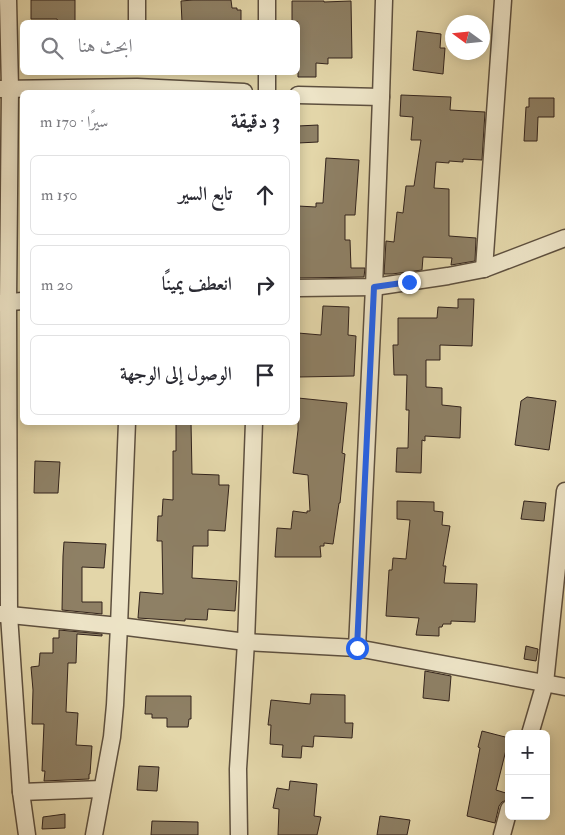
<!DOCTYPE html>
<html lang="ar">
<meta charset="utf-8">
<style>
:root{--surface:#fff;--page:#f7f7f7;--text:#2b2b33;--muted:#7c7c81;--line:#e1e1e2}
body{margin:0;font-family:"IM FELL Double Pica",Amiri,serif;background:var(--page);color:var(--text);direction:rtl}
.controls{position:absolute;right:15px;bottom:15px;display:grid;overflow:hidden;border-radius:8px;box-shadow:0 2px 12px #0003}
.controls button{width:45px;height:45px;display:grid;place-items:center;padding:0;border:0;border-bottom:1px solid var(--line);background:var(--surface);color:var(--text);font:25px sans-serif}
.compass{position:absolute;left:445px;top:15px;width:45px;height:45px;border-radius:50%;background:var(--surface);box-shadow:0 2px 12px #0003;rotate:285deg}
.stop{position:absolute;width:15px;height:15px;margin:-11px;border:4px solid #2563eb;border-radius:50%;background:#fff}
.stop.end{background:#2563eb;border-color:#fff;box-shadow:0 1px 5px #0008}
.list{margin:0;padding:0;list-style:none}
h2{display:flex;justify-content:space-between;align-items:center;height:65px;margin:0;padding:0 20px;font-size:21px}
h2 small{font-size:16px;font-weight:400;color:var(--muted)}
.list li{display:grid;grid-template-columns:32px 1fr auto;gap:15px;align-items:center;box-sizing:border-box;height:80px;margin:0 10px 10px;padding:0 10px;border:1px solid var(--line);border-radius:8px}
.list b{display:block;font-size:19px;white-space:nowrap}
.list em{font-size:16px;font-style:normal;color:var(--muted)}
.icon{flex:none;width:28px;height:28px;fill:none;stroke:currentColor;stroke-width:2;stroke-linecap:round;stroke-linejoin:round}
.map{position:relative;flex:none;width:565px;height:835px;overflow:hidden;direction:ltr}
.search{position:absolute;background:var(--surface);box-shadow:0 2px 12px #0003;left:20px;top:20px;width:280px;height:55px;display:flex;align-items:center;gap:12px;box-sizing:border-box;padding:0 18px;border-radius:8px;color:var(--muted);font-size:19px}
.panel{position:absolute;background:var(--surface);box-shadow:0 2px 12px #0003;left:20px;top:90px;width:280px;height:335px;border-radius:8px;direction:rtl}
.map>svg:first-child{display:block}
</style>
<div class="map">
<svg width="565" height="835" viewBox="0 0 565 835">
<rect width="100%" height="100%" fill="#e3d6a9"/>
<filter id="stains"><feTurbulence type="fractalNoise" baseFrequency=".004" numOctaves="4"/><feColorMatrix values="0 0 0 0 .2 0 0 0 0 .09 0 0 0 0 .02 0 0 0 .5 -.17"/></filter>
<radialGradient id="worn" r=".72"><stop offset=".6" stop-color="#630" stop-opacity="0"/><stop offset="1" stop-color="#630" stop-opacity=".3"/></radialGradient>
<g fill="#8e8065" stroke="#32231c">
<path d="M31 0H75V22H58L57 19H31Z"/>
<path d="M193 0H231L232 8H237V10H241V22H182L181 1Z"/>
<path d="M292 1H324V2L351 1 352 58H328V64L316 63V77H298V22H292Z"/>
<path d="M417 31 441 34 440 48H445L443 74 413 70Z"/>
<path d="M401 95 451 97 450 110 485 112 482 160 463 159V162L449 161V163L436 162 434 188 449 189V236L476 238 475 261 451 265 452 258 423 257 422 270 392 274H384L386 241 394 242 397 212 403 213 406 186H414L421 140H411L413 117 400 116Z"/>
<path d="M529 98H554V117H538L537 141H524L526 107H529Z"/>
<path d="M318 125V142L298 143V126Z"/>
<path d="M326 158 359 160 355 215H345V240H350L351 268H365L364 277 298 278V206L316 207V203H323Z"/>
<path d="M458 299H474L472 346 440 345V360H426V387L442 388V405L461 407 460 438 425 436V441L422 440 421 473 396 472 397 448H408L409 410H406L407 375H394L393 345H398V318H437L438 307 458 308Z"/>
<path d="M323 306 349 307 348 335 356 336 354 376 298 377V333L321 335Z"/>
<path d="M527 397 556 401 549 450 515 445 521 401Z"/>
<path d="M298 398 347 403 342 453 345 454 340 503H339L333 544 324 543V546H320L321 557H275L277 528 291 529 293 511 307 513V511H310L308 475 293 473 298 430Z"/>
<path d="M176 422H191L192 474 219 475V485H229L225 531 208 530V546H193L192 578 237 581 235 611 208 609 207 620 185 619V621L138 618 140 592 163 594 162 541H157L158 516H162L163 499 173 500V451H176Z"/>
<path d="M35 461 60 462 58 493H34Z"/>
<path d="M397 501 434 502V511L443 512 442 525 450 526 443 566H446L444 583 477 584 475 622 451 621V624H443L442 627H439V636L416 635 419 618 386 616 389 570H392L393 558 406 559 410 520 397 519Z"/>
<path d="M524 501 546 503 544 521 521 519Z"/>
<path d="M64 542 106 544 104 568 82 567V602H102V614L62 610 63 556Z"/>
<path d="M59 630 102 634V636L77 634 76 663H68L66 712 78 713 76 745 92 746 90 774H89V779L44 781 45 771H42L44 724H32L33 690 31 667 39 666 40 653H53V638H59Z"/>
<path d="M526 646 538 649 536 661 524 659Z"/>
<path d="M425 671 451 676 449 701 423 698Z"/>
<path d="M311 694 345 695V723H353L352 738 314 736 313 747 302 746 301 758 282 757 283 745 270 744 271 725H268L271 700 310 704Z"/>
<path d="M146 696H191V719H189L188 727H167V718H152V714H145Z"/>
<path d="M482 731 509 738 496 790 509 794V799L502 802 499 806 495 823 467 816 480 748 478 747Z"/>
<path d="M139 766 159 767 157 791 137 790Z"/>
<path d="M290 781 317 784 314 816 321 817 317 835H278L279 809 273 808 277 788 289 790Z"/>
<path d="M65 814V828L42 829 43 817Z"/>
<path d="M380 816 410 820 407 835H377Z"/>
<path d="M152 821 198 822V835H151Z"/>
</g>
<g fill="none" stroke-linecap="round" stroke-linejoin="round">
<g stroke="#5e503f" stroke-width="19">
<g id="street">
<path d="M8 0 10 88 8 302 9 615 21 792 27 835"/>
<path d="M137 0V22"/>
<path d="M267 0V22"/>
<path d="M267 72V92"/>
<path d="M0 89 137 87 244 92"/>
<path d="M298 95 381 97"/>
<path d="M484 269 503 0"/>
<path d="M298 288 374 287 448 276 484 269 565 238"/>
<path d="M0 303 22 301"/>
<path d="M0 614 119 626 246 642 357 648 565 687"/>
<path d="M357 648 374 287 381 97 384 0"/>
<path d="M530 734 545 683 565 491"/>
<path d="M21 792 102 789"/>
<path d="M94 835 112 737 115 705 119 626 127 422"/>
<path d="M239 835 238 769 246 642 254 422"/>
<path d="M502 835 509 809"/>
</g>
</g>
<use href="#street" stroke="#ede4c7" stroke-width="16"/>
</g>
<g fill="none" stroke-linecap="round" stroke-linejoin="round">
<path stroke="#2563eb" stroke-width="6" d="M357 648 374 287 409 282"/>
</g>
<rect width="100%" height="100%" filter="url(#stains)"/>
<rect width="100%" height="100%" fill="url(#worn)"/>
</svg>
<div class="controls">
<button>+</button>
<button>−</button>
</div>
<svg class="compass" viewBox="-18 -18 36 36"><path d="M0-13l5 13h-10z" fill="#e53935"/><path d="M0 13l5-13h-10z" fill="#7c7c81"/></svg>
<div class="stop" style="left:357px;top:648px"></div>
<div class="stop end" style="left:409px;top:282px"></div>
<div class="search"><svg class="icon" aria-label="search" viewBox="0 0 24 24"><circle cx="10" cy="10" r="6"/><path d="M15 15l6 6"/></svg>ابحث هنا</div>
<section class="panel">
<h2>3 دقيقة<small>سيرًا · 170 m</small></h2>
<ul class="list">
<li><svg class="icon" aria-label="ahead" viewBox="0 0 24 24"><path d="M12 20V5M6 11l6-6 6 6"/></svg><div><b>تابع السير</b></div><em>150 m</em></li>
<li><svg class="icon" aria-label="right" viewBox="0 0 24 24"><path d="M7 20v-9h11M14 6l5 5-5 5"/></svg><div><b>انعطف يمينًا</b></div><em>20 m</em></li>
<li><svg class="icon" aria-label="arrive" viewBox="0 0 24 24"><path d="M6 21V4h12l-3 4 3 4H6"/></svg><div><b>الوصول إلى الوجهة</b></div></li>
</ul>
</section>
</div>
